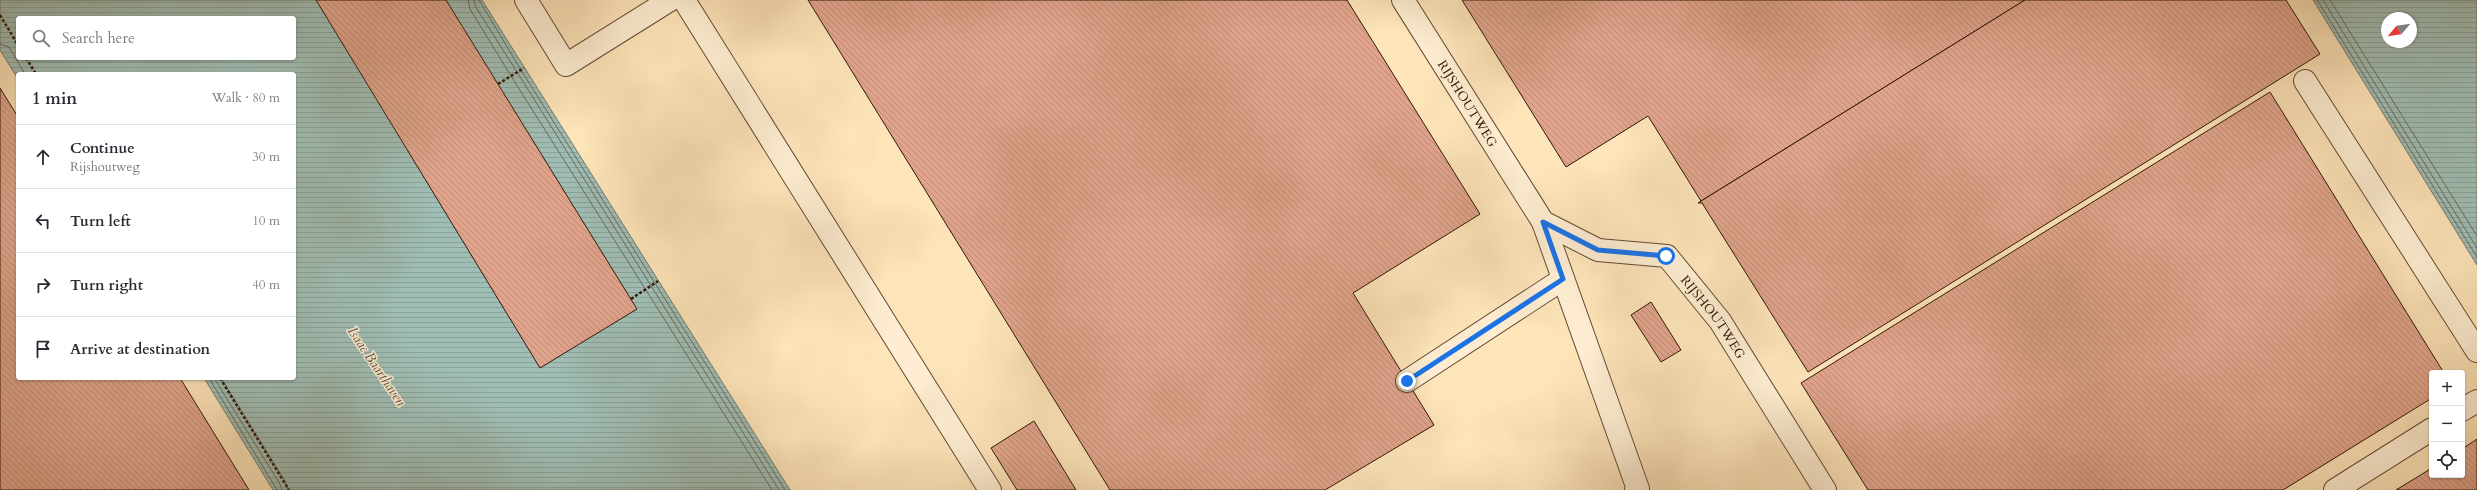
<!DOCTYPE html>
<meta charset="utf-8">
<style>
:root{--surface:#fff;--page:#f2f2f3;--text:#2b2b33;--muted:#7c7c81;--line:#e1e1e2}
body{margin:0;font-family:Cardo,serif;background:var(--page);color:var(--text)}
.controls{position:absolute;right:12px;bottom:12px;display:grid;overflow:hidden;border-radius:4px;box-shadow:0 1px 3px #0004}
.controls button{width:36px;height:36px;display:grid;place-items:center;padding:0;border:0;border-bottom:1px solid var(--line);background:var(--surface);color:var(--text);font:20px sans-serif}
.compass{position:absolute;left:2381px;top:12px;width:36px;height:36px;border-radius:50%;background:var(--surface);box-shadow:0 1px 3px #0004;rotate:241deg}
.stop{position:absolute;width:12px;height:12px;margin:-9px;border:3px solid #1a73e8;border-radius:50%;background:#fff}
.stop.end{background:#1a73e8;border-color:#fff;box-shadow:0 1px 4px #0008}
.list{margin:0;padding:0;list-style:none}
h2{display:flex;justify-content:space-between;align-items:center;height:52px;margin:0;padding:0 16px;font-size:17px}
h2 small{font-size:13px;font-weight:400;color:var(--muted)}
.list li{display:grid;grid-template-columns:26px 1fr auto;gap:12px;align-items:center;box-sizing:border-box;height:64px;padding:0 16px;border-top:1px solid var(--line)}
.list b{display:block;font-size:15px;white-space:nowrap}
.list p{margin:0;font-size:13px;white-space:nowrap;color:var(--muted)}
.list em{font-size:13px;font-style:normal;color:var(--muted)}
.icon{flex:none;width:22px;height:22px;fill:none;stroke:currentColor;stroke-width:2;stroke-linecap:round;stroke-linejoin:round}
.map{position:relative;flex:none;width:2477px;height:490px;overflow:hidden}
.search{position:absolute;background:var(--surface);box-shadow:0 1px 3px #0004;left:16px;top:16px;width:280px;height:44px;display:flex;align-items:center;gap:10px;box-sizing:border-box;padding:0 14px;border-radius:4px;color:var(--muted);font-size:15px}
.panel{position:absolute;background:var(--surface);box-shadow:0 1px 3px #0004;left:16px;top:72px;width:280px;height:308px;border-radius:4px}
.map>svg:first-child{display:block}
</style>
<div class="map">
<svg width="2477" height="490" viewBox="0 0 2477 490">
<defs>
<pattern id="water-rules" width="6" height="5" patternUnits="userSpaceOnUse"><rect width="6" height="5" fill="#a0beb5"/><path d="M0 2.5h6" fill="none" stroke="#8aa39a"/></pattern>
<pattern id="building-back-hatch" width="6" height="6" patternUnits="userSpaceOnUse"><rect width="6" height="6" fill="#e0a48c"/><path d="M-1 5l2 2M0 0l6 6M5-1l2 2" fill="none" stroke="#c18c77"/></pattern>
</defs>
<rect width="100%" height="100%" fill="#fde4b9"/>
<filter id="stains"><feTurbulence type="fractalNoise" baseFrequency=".005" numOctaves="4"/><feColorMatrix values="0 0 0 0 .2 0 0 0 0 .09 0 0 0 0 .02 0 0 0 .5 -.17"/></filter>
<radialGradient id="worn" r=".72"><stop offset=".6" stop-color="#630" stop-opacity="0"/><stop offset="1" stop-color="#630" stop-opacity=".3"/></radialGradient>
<g fill="url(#water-rules)" stroke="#747b6f" fill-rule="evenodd">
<path d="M0 0H482L790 490H273L204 378H294V74H18V79L0 50ZM18 18H294V58H18Z"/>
<path d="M2313 0H2477V265ZM2387 18H2411V42H2387Z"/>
</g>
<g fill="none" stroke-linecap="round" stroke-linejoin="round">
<g stroke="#686a5e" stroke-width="1">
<path d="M468 0 470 9 511 76 772 490"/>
<path d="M474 0 475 6 517 72 779 490"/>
<path d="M479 0 521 70 785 490"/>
<path d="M2317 0 2477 257"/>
<path d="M2323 0 2477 248"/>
<path d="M2330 0 2477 236"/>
<path d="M0 44 9 47 25 74"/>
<path d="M209 378 277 490"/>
<path d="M214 378 280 484 282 490"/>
<path d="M221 378 285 481 288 490"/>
</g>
</g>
<g fill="url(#building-back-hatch)" stroke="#311706">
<path d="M316 0H446L637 309 540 368Z"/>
<path d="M808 0H1347L1480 214 1353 293 1434 425 1325 490H1110Z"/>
<path d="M1462 0H2025L1701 201 1648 116 1566 167Z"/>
<path d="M2025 0H2286L2320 54 1808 372 1702 203H1698Z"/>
<path d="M0 88 18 117V378H180L249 490H0Z"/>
<path d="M2270 92 2444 373H2432V398L2283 490H1868L1801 383Z"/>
<path d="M1651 302 1681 350 1661 362 1631 315Z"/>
<path d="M1034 421 1076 490H1017L991 448Z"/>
<path d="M2477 439V490H2396L2432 468V475H2462V449Z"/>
</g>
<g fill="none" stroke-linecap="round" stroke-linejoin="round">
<g stroke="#644a33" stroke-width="24">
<g id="minor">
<path d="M526 0 566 65 670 0"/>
<path d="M684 0 990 490"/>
<path id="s1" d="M1403 0 1543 222 1598 250 1667 256 1720 321 1825 490"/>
<path d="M2305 81 2477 351"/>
<path d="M1543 222 1638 489 1636 490"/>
<path d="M1407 381 1563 279"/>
<path d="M2462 410 2477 401"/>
<path d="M2335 490 2432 429"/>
</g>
</g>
<g stroke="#311706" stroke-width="2.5" stroke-dasharray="3 2" stroke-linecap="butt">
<path d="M0 15 18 45"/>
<path d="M26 58 36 74"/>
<path d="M498 84 524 68"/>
<path d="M631 299 658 281"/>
<path d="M220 378 289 490"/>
</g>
<use href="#minor" stroke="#feedd2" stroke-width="22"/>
</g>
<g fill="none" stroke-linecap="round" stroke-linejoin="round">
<path stroke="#1a73e8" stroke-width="5" d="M1407 381 1563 279 1543 222 1598 250 1666 256"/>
</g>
<g text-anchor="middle" stroke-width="3" stroke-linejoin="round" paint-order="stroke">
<g font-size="13" fill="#311706" stroke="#feedd2">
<text dy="5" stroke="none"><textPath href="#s1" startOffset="122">RIJSHOUTWEG</textPath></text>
<text dy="5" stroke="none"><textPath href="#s1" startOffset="470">RIJSHOUTWEG</textPath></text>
</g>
<g font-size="14" font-style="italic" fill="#585143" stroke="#feedd2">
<text transform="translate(377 366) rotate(56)" y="5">Isaac Baarthaven</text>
</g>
</g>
<rect width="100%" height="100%" filter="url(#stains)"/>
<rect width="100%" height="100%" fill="url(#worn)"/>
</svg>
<div class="controls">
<button>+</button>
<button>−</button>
<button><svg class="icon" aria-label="locate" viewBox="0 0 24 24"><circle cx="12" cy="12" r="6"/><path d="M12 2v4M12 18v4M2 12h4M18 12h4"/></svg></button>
</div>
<svg class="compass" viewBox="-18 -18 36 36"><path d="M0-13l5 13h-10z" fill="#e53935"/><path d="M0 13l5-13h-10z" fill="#7c7c81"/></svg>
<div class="stop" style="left:1666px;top:256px"></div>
<div class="stop end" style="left:1407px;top:381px"></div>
<div class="search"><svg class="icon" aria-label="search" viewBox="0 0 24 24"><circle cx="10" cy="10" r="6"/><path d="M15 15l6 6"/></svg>Search here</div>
<section class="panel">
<h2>1 min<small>Walk · 80 m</small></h2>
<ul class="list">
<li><svg class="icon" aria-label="ahead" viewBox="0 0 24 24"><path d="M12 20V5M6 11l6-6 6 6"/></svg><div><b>Continue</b><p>Rijshoutweg</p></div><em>30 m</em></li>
<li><svg class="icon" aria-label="left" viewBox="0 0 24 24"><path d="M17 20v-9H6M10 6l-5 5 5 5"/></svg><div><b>Turn left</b></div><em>10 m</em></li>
<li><svg class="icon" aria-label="right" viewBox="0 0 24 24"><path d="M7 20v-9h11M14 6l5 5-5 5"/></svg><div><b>Turn right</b></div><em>40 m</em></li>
<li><svg class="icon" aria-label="arrive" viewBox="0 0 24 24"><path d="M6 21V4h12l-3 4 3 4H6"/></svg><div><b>Arrive at destination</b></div></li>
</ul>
</section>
</div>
